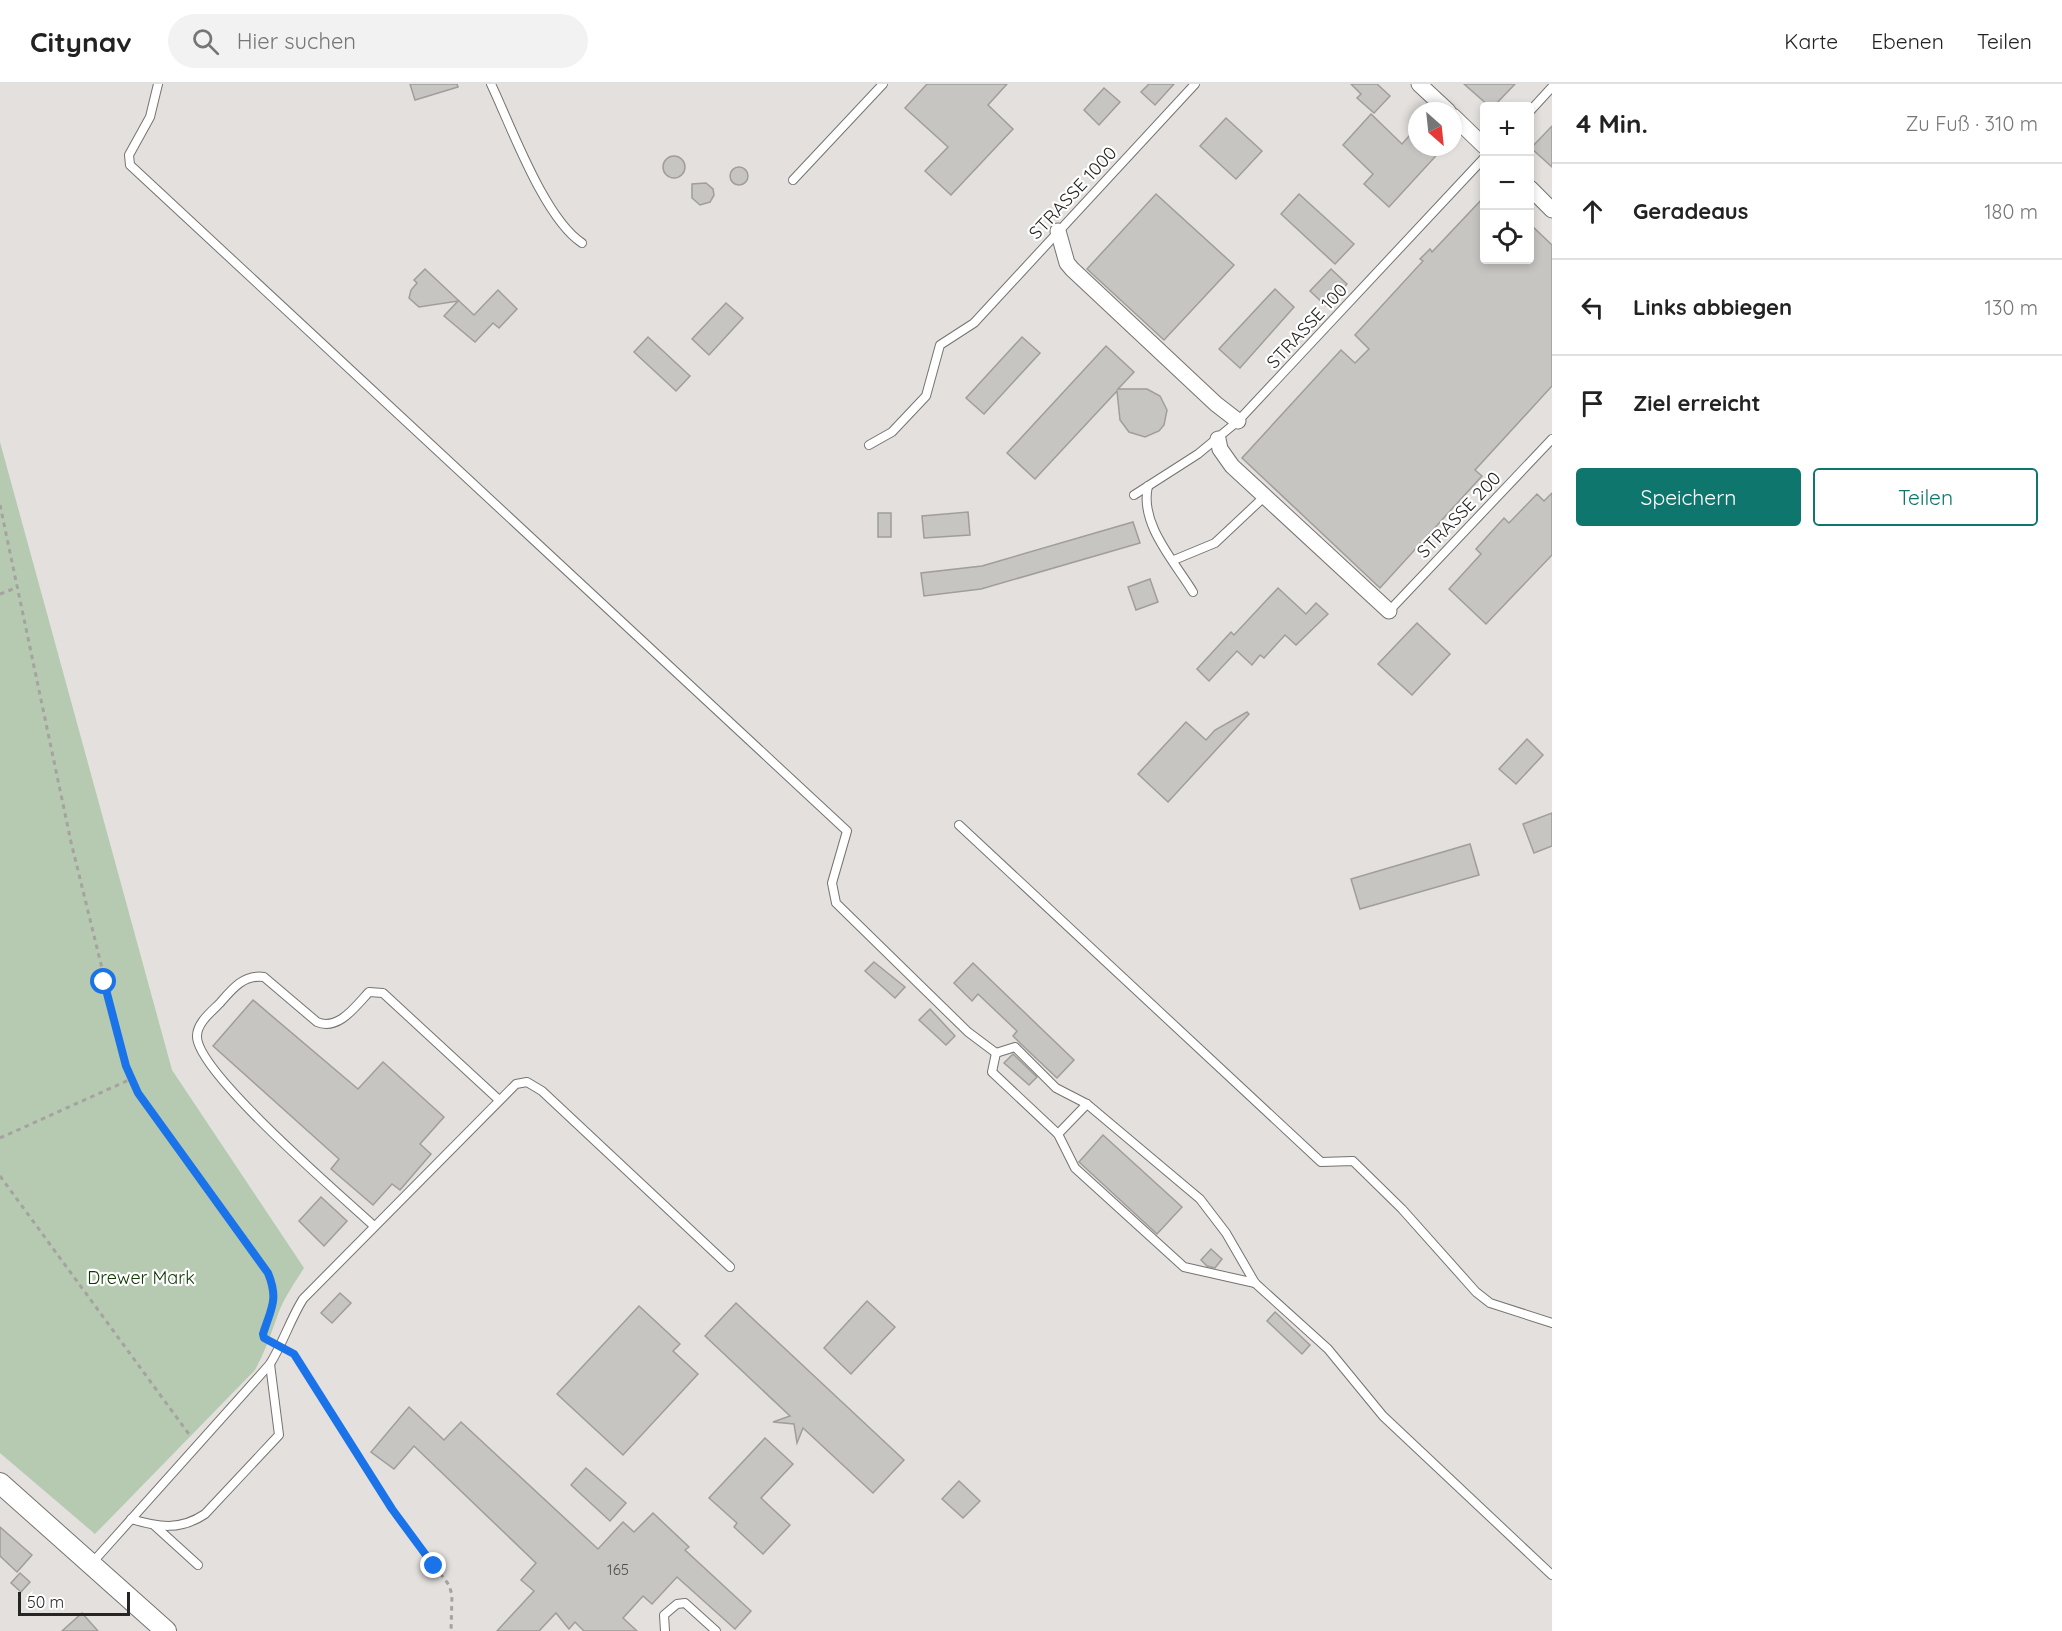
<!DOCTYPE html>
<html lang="de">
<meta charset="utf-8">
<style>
:root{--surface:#fff;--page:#f2f2f2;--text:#222;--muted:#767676;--line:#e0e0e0;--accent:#0f766e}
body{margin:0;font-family:Quicksand,sans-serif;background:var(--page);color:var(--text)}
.controls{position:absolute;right:18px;top:18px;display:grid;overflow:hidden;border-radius:6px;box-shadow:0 3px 9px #0003}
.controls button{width:54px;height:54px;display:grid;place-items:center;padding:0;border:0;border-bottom:2px solid var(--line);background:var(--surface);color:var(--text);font:30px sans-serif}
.compass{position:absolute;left:1408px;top:18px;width:54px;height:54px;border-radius:50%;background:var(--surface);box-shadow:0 3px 9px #0003;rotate:153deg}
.scale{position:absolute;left:18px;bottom:15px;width:112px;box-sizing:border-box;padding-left:6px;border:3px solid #262524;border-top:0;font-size:16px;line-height:21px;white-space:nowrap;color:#262524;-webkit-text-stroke:4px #fff;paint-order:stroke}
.stop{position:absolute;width:18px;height:18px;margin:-14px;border:4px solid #1a73e8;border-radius:50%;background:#fff}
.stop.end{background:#1a73e8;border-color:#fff;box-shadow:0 2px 6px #0008}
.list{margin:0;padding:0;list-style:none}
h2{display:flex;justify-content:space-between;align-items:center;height:78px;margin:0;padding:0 24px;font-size:26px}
h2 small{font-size:20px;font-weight:400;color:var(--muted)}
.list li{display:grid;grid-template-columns:39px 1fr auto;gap:18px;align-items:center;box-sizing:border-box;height:96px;padding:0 24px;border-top:2px solid var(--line)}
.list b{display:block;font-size:22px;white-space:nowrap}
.list em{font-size:20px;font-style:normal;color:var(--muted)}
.actions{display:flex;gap:12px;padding:18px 24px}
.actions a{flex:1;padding:14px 0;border:2px solid var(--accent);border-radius:6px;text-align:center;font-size:21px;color:var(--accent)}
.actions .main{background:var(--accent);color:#fff}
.icon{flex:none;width:33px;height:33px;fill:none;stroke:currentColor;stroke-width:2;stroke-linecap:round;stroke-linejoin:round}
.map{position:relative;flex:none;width:1552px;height:1547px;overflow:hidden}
header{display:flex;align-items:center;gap:36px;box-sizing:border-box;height:84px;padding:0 30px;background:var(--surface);border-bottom:2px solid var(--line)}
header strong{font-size:28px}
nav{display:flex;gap:33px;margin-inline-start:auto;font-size:21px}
.search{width:420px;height:54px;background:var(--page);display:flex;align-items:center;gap:15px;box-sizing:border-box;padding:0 21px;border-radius:33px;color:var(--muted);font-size:22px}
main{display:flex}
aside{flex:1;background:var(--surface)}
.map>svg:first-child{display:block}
</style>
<header>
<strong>Citynav</strong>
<div class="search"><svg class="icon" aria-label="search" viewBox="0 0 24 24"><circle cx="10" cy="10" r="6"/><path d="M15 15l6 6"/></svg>Hier suchen</div>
<nav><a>Karte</a><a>Ebenen</a><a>Teilen</a></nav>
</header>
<main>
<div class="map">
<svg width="1552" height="1547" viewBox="0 0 1552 1547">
<rect width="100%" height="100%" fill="#e3e0dd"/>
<path fill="#b5cab0" d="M0 358 172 986 304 1184C294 1200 283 1215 277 1233 270 1252 265 1268 255 1286L95 1450 0 1369Z"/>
<g fill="#c7c5c2" stroke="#a09d9a" stroke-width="1.5">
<path d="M410 0H457L458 3 415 16Z"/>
<path d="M927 0H1007L988 21 1013 45 951 111 925 87 948 63 905 24Z"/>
<path d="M1149 0H1174L1155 21 1141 8Z"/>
<path d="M1351 0H1377L1390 12 1374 29 1357 14 1361 10Z"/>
<path d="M1464 0H1515L1494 22H1489Z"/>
<path d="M1104 4 1120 18 1099 41 1084 26Z"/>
<path d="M1371 30 1402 60 1417 43V63H1444L1389 123 1364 100 1373 90 1343 61Z"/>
<path d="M1226 34 1262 67 1236 95 1200 62Z"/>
<path d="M1552 42V83L1531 64Z"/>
<circle cx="674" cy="83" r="11"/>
<circle cx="739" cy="92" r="9"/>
<path d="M706 99 713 105 714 111 710 118 700 121 692 114V100Z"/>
<path d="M1156 110 1234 181 1164 256 1087 185Z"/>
<path d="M1299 110 1354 160 1335 180 1281 130Z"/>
<path d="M1485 112V176H1530V140L1552 161V302L1475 386 1482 392 1380 504 1242 374 1341 266 1355 279 1369 265 1355 251 1423 177 1420 175 1430 165 1432 168Z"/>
<path d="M425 185 474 231 498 206 517 225 499 244 493 239 475 258 444 232 458 217 419 223 409 214 411 206 417 199 414 196Z"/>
<path d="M1331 185 1347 200 1326 222 1310 207Z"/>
<path d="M1275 205 1294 223 1240 284 1219 265Z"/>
<path d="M726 219 743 234 709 271 692 255Z"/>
<path d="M648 253 690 292 676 307 634 268Z"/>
<path d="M1022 253 1040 269 984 330 966 314Z"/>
<path d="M1106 262 1134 288 1118 305H1147L1160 312 1167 326 1164 341 1159 347 1145 353 1129 348 1120 336 1117 307 1035 395 1007 369Z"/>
<path d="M1552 409V471L1486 540 1449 505 1481 470 1476 465 1504 434 1509 439 1537 410 1544 417Z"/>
<path d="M968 428 970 451 924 454 922 432Z"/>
<rect x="878" y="429" width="13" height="24"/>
<path d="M1133 438 1140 459 981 505 924 512 921 489 982 482Z"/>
<path d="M1150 495 1158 518 1136 526 1128 503Z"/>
<path d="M1278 504 1306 530 1316 519 1328 530 1296 561 1285 551 1264 574 1260 571 1252 581 1237 567 1209 597 1197 585 1231 548 1234 551Z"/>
<path d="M1417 539 1450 570 1412 611 1378 580Z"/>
<path d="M1247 628 1249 630 1168 718 1138 690 1186 638 1206 656 1215 646Z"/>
<path d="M1527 655 1543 671 1516 700 1499 685Z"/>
<path d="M1552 729V762L1534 769 1523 740Z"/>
<path d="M1470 760 1479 791 1360 825 1351 795Z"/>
<path d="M874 878 905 903 895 914 865 887Z"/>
<path d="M973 879 1074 976 1057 994 1021 960 1013 952 1017 947 978 910 972 917 954 899Z"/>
<path d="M253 916 358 1005 383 978 444 1033 420 1060 431 1070 400 1106 392 1100 373 1121 331 1085 339 1075 213 962Z"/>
<path d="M930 925 955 952 946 961 919 936Z"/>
<path d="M1013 970 1037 993 1029 1001 1004 979Z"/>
<path d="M1103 1051 1182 1123 1157 1150 1079 1078Z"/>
<path d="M321 1113 347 1137 324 1162 299 1137Z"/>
<path d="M1211 1165 1222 1175 1215 1184 1207 1182 1201 1176Z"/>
<path d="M340 1209 351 1219 332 1239 321 1229Z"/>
<path d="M867 1217 895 1243 851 1290 824 1264Z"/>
<path d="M736 1219 904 1376 873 1409 803 1344 797 1359 794 1340 773 1338 790 1332 705 1252Z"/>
<path d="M639 1222 680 1260 673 1267 698 1290 623 1371 557 1310Z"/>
<path d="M1275 1228 1310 1261 1302 1270 1267 1237Z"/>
<path d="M409 1323 444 1356 461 1338 598 1465 623 1438 634 1448 653 1429 689 1463 685 1466 751 1527 735 1545 677 1493 652 1520 643 1512 623 1534 637 1547H584L575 1538 569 1545 556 1529 539 1547H497L534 1507 521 1496 536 1479 414 1362 394 1385 371 1368Z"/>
<path d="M765 1354 793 1380 761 1414 790 1441 763 1470 734 1443 737 1439 709 1414Z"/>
<path d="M586 1384 626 1419 610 1437 571 1401Z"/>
<path d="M959 1397 980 1417 963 1434 942 1415Z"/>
<path d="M0 1443 32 1471 17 1488 0 1472Z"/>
<path d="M20 1489 30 1498 21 1508 11 1499Z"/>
<path d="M82 1529 98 1547H62Z"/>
</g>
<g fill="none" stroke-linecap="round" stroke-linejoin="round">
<g stroke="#767370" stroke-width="10">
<g id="service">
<path d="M158 0 150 33 129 71 130 81 847 747 832 799 836 819 968 948 996 969"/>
<path d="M491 0C511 42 544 134 582 159"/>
<path d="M1530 27 1552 3"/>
<path d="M793 96 883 0"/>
<path d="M869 361 892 348 926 312 940 261 974 239 1195 0"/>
<path d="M1148 402C1139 440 1175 478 1193 508"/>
<path d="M1134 411 1198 370 1238 337 1484 74"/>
<path d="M1174 476 1215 459 1264 413"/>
<path d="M1389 527 1552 355"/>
<path d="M959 741 1321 1078 1353 1077 1402 1125 1476 1208 1490 1219 1552 1239"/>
<path d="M996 969 1015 963 1056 1004 1087 1020 1200 1115 1226 1149 1255 1199 1328 1265 1383 1332 1552 1491"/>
<path d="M996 969 992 988 1058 1050 1075 1084 1184 1183 1255 1199"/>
<path d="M1058 1050 1087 1020"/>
<path d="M374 1142C343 1113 196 988 197 952 197 939 211 928 220 919 232 905 244 890 264 893L317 938C338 947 355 923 369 908L383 909 499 1016"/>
<path d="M131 1435C158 1443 180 1447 205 1430L279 1351 270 1280"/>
<path d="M155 1442 198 1481"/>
<path d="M92 1479 270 1280C283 1259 290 1236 303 1215L516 1000 527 998 542 1007 730 1183"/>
<path d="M665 1547 664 1531 677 1520 685 1519 716 1547"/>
</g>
</g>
<g stroke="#767370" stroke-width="17">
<g id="minor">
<path d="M1419 0 1448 27"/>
<path d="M1453 32 1484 62"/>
<path d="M1530 104 1552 126"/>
<path d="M1058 147 1067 179 1072 185 1216 320 1238 337"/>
<path d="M1218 355 1220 365 1232 382 1389 527"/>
</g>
</g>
<g stroke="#767370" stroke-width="22">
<path id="secondary" d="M0 1399 166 1547"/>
</g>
<g stroke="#a5a2a0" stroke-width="3" stroke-dasharray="4.5 4.5" stroke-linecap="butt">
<path d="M0 421 71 758 126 982 138 1009 268 1189C279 1216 271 1224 263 1250L270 1257"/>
<path d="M0 510 18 503"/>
<path d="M0 1054 131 995"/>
<path d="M0 1092 191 1353"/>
<path d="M289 1266 392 1425 449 1501 452 1511 451 1547"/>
</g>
<use href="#service" stroke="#fff" stroke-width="8"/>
<use href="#minor" stroke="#fff" stroke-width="15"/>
<use href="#secondary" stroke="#fff" stroke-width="20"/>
</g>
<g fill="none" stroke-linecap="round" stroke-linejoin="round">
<path stroke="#1a73e8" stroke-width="8" d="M104 898 126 982 138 1009 268 1189C279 1216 271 1224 263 1250L264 1254 294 1270 392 1425 434 1482"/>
</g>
<g text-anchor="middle" stroke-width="4.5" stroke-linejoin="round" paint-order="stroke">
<g font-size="15" fill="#4e4d4c">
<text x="618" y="1491">165</text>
</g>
<g font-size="18" fill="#262524" stroke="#fff">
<text transform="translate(1073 109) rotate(-47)" y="6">STRASSE 1000</text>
<text transform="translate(1307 242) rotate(-47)" y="6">STRASSE 100</text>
<text transform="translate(1459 431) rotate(-46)" y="6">STRASSE 200</text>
</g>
<g font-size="18" fill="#0e3701" stroke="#fff">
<text x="141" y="1200">Drewer Mark</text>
</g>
</g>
</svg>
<div class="controls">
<button>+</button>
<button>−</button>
<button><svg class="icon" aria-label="locate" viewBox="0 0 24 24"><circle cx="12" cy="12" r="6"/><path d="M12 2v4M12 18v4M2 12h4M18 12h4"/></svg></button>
</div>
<svg class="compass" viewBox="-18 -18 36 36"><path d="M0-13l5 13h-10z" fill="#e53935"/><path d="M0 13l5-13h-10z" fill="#767676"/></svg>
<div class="scale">50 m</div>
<div class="stop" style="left:104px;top:898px"></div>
<div class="stop end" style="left:434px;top:1482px"></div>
</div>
<aside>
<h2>4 Min.<small>Zu Fuß · 310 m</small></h2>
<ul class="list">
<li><svg class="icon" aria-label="ahead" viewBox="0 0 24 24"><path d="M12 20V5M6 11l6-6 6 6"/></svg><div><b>Geradeaus</b></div><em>180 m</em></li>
<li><svg class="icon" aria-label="left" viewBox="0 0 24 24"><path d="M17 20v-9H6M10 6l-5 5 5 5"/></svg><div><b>Links abbiegen</b></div><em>130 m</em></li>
<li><svg class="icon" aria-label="arrive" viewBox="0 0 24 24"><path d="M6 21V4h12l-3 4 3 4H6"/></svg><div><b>Ziel erreicht</b></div></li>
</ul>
<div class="actions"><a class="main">Speichern</a><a>Teilen</a></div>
</aside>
</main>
